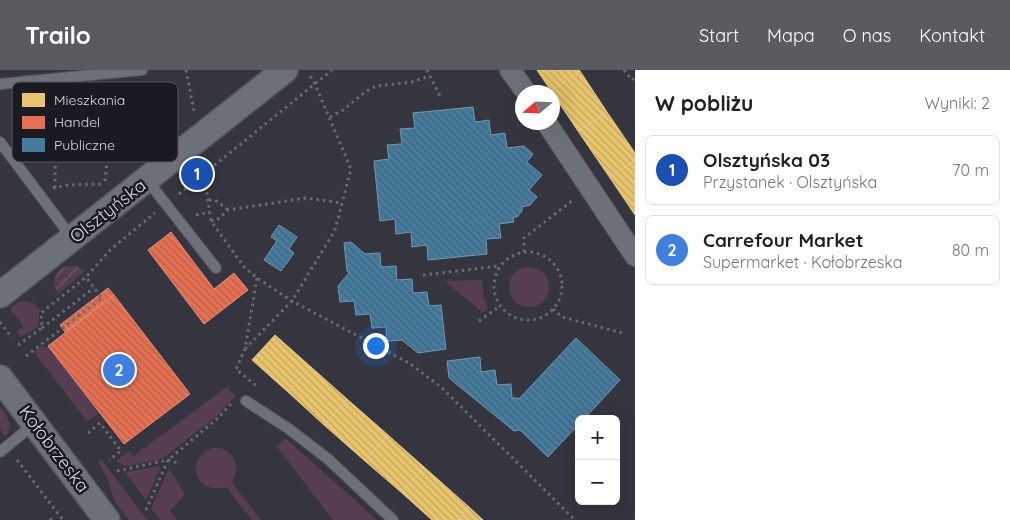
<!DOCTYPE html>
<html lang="pl">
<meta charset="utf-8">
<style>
:root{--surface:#fff;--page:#f6f6f6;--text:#202124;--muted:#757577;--line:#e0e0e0;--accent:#5a5b61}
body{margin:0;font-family:Quicksand,sans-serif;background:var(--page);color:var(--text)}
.controls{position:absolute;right:15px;bottom:15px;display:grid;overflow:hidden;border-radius:8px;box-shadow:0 5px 20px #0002}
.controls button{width:45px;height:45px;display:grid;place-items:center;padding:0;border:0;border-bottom:1px solid var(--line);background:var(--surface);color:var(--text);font:25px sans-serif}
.compass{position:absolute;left:515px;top:15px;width:45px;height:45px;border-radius:50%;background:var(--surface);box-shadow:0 5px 20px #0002;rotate:251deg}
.you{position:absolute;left:375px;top:275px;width:18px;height:18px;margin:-12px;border:4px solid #fff;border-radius:50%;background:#1a73e8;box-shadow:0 0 0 8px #1a73e833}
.badge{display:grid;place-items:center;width:32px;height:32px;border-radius:50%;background:var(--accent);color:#fff;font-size:16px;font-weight:700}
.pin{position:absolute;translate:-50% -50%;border:2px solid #fff;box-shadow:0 1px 5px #0006}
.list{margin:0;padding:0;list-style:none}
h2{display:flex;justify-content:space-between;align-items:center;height:65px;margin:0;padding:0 20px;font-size:21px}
h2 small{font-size:16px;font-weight:400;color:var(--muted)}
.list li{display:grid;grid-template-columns:32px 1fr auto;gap:15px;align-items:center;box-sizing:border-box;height:70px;margin:0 10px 10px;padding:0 10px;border:1px solid var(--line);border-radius:8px}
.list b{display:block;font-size:19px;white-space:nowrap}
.list p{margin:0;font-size:16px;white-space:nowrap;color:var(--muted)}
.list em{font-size:16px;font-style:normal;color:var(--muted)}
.map{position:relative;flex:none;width:635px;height:450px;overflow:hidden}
header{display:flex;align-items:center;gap:30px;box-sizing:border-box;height:70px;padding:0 25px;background:var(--accent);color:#fff}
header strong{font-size:24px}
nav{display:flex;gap:28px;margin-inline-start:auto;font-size:18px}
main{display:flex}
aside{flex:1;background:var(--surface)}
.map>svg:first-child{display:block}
</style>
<header>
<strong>Trailo</strong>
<nav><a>Start</a><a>Mapa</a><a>O nas</a><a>Kontakt</a></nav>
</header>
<main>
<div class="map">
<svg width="635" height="450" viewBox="0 0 635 450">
<defs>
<pattern id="garden-furrows" width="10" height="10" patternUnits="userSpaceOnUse" patternTransform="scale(1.25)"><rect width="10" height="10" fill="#563d52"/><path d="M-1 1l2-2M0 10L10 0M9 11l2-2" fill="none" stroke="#6e586b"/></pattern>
<pattern id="homes-back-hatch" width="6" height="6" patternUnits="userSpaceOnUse" patternTransform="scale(1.25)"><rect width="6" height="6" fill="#e9c46a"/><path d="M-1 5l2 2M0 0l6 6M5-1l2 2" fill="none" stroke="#bfa461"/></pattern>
<pattern id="shops-back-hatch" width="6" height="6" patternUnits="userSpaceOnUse" patternTransform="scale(1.25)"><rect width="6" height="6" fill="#e76f51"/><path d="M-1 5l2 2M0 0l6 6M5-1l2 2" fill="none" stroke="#b5624d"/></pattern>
<pattern id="public-back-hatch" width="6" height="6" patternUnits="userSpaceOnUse" patternTransform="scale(1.25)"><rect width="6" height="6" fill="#457b9d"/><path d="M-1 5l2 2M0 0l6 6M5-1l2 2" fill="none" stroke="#43647a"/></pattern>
</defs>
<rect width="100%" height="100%" fill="#35353f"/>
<g fill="#563d52">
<circle cx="529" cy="217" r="20"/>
<path d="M482 210 484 229 488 238 483 243 445 211Z"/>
<path d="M23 231 33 233 41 240 39 242V256L21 267 17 262 23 256 10 238 19 232Z"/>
<path d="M43 275 45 278 48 276 100 343 89 350H86L34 282Z"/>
<path d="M227 317 235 326 217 346 162 389 125 396 116 391 129 381 133 386Z"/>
<path d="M0 336C7 346 15 356 5 367L0 359Z"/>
<path d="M285 368 377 450H333L277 377Z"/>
<path d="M213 378H221L233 386 237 399 232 413 261 450H252L226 417C195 426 183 387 213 378Z"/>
<path d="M101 389 147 450H129L115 432 107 408 98 392Z"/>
<path d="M159 396 160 399 146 430 127 405V402Z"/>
<path d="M169 399 185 424 170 441 177 450H160L151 438Z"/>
</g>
<path fill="url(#garden-furrows)" d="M68 196H76L85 201 58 224C51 212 54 200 68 196Z"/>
<g fill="url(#homes-back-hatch)" stroke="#e4cb8f">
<path d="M537 0H579L580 1 551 21Z"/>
<path d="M580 1 607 42 578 61 551 21Z"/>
<path d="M607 42 635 83V90L610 108 578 61Z"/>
<path d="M635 90V145L610 108Z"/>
<path d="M275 265 311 297 288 322 252 290Z"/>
<path d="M311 297 347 329 324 355 288 322Z"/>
<path d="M347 329 388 365 365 391 324 355Z"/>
<path d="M388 365 424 397 402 423 365 391Z"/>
<path d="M424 397 469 437 458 450H432L402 423Z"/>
<path d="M469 437 483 450H458Z"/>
</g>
<g fill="url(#shops-back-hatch)" stroke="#e38f7e">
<path d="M171 162 214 219 234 203 248 220 204 254 148 180Z"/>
<path d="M108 218 114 225 65 262 60 255Z"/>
<path d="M114 225 190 324 124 374 48 276Z"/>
</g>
<g fill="url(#public-back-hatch)" stroke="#7298b3">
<path d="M473 37 475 52 489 50 491 65 505 63 507 78 524 76 533 84 527 92 542 105 529 120 537 127 530 135 522 137V141L517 147H513L514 152 499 154 501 168 486 169 487 184 428 190 427 175 412 177 411 162 396 164 395 149 380 151 374 91 389 89 387 75 402 74 400 59 415 58 413 43Z"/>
<path d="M279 155 297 167 289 179 294 183 281 201 264 190 277 171 271 167Z"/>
<path d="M351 172 365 184 380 183 381 197 396 196 397 210 412 209 413 223 427 222 429 236 441 235 446 279 418 283 402 270 387 271 386 257 372 258 370 244 356 245 354 231 340 232 338 216 349 203 347 201 344 173Z"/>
<path d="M576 268 620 310 584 349H579V354L548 387 520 360 514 361 449 308 447 291 480 287 481 302 495 300 497 315 511 314 512 328H518V330Z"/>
</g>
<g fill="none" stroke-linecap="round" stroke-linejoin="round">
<g stroke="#54545c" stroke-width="12">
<g id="service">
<path d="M0 14 142 0"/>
<path d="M0 72 72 168"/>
<path d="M147 110 216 198"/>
<path d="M246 331 289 359 328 389 393 450"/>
<path d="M0 382 34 354"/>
</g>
</g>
<g stroke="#54545c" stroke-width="22">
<g id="minor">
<path d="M510 0 526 22"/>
<path d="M546 52 635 186"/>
</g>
</g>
<g stroke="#54545c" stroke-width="28">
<g id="tertiary">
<path d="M0 225 285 0"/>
<path d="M0 308 107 450"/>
</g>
</g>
<g stroke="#696b73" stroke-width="3" stroke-dasharray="2.5 4" stroke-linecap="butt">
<path d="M186 0 194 41"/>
<path d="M427 0 440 26"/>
<path d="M624 0 632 10 635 8"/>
<path d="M141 17 154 28 170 61"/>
<path d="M330 47 343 40 365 22 376 16 412 12 430 6"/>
<path d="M204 103 211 151 244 197 257 208 292 231 409 293 442 318 575 450"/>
<path d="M105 111 114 18"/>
<path d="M53 118 68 115 102 114"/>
<path d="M55 118 56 24"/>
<path d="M179 124 332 0"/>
<path d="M209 130H215L228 140"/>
<path d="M196 145 210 142"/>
<path d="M211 151 217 150 228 140 306 128 342 133"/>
<path d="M524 182V168L573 130"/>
<circle cx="528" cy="216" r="34"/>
<path d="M423 205 499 196"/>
<path d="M257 208 245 279 236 299 258 317"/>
<path d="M553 239 562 247 626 264"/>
<path d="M479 251 500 236"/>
<path d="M0 252 12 268"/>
<path d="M42 258 94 218"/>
<path d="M18 275 42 258 41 243 86 207 111 179 155 143"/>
<path d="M245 279 292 231 335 160 351 99 315 14 309 4"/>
<path d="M26 286 102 228 86 207"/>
<path d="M88 363 100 353 121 381 109 390"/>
<path d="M17 390 63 450"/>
<path d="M117 401 168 390 178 393"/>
<path d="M146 440 168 390 218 348 231 334"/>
<path d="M51 450V448"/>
</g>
<use href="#service" stroke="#6c7078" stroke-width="10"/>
<use href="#minor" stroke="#6c7078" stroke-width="20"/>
<use href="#tertiary" stroke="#6c7078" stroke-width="25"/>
</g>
<g text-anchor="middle" stroke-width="5" stroke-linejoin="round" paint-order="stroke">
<g font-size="18" fill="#dadbe6" stroke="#1a1a22">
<text transform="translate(108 141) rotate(-38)" y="6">Olsztyńska</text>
<text transform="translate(54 379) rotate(53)" y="6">Kołobrzeska</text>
</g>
</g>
<rect x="12" y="12" width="166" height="80" rx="8" fill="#1a1a22" stroke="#54545d" stroke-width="1"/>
<rect x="22" y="23" width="23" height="14" fill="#e9c46a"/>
<rect x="22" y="46" width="23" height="13" fill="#e76f51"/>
<rect x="22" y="68" width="23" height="14" fill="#457b9d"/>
<g font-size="14" fill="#dadbe6">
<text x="54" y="35">Mieszkania</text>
<text x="54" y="57">Handel</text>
<text x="54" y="80">Publiczne</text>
</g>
</svg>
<div class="controls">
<button>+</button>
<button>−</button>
</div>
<svg class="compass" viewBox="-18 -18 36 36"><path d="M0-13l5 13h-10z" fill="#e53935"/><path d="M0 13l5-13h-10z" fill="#757577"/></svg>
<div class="you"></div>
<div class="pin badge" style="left:197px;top:104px;background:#1a4fb4">1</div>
<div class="pin badge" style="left:119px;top:300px;background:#3f7fe0">2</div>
</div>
<aside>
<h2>W pobliżu<small>Wyniki: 2</small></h2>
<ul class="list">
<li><span class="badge" style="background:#1a4fb4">1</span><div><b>Olsztyńska 03</b><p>Przystanek · Olsztyńska</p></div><em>70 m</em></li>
<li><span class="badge" style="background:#3f7fe0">2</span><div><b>Carrefour Market</b><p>Supermarket · Kołobrzeska</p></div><em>80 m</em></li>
</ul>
</aside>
</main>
